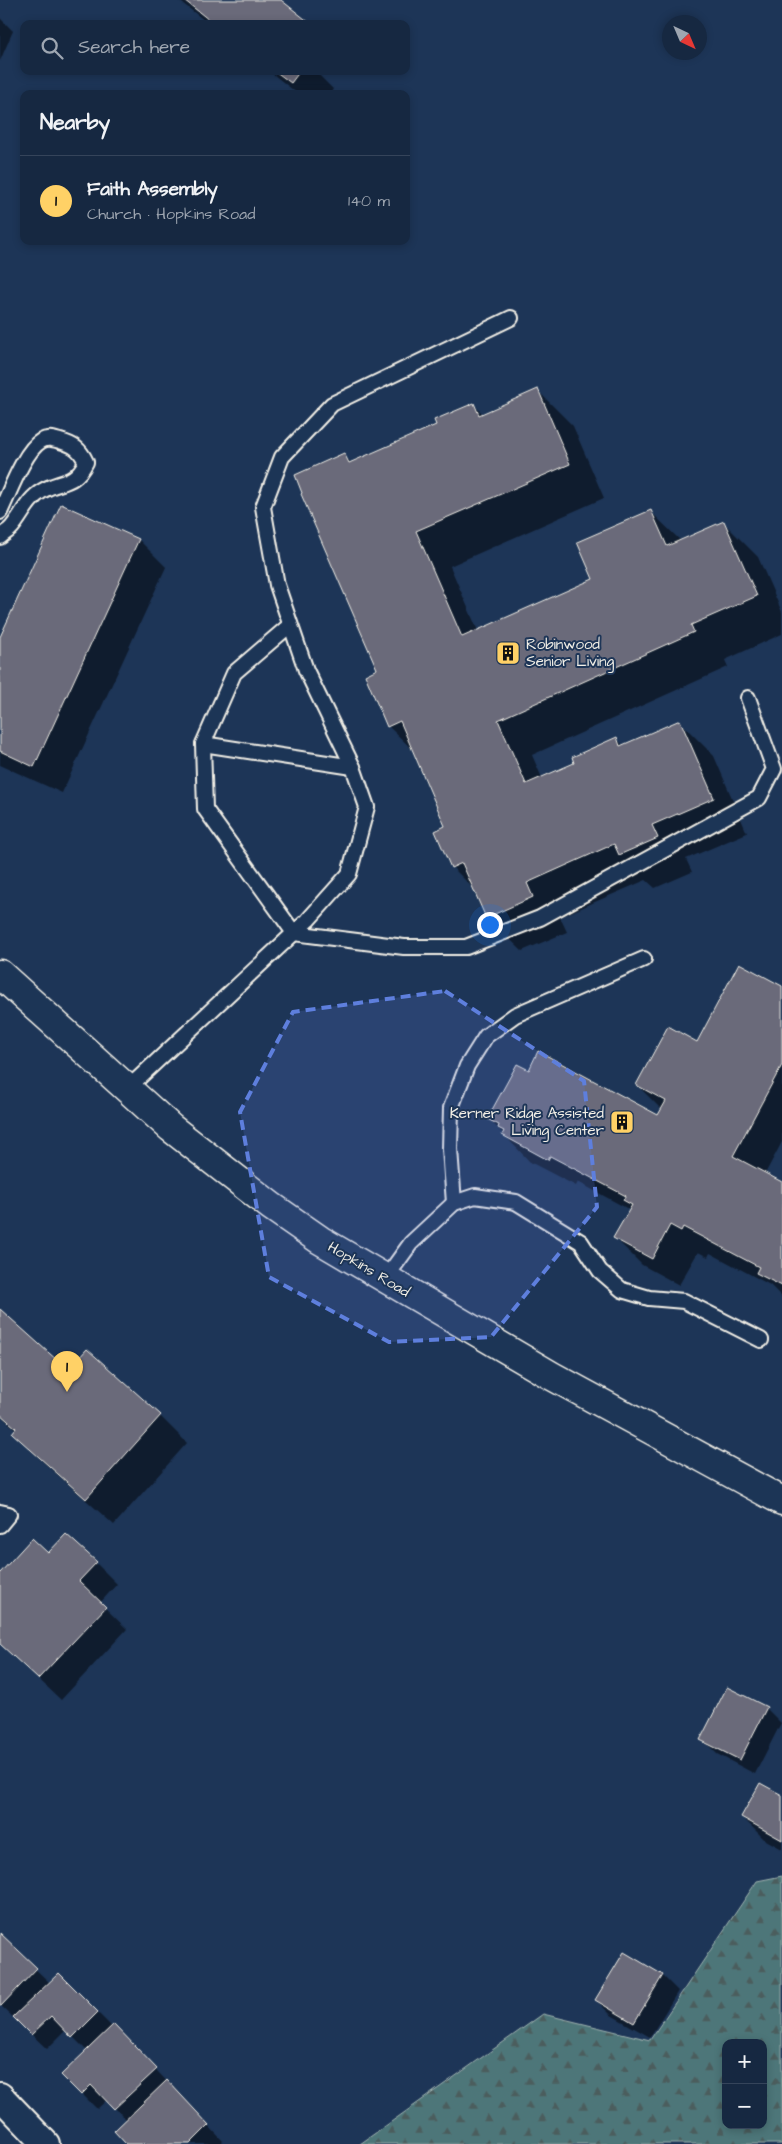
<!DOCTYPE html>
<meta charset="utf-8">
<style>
:root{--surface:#162841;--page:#23344c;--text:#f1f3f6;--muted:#9ea6b1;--line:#35445a;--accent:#ffd166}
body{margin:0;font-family:"Architects Daughter",sans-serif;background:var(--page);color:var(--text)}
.controls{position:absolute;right:15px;bottom:15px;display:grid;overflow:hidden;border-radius:10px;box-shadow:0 2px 8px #0003}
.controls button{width:45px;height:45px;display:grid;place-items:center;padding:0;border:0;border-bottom:1px solid var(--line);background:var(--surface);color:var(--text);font:25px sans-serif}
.compass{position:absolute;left:662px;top:15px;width:45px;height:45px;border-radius:50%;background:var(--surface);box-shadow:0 2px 8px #0003;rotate:136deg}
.you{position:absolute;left:489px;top:924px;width:18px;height:18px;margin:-12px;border:4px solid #fff;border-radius:50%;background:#1a73e8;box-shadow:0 0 0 8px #1a73e833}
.badge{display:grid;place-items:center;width:32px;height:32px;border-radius:50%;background:var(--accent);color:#111;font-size:16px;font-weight:700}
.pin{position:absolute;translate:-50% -41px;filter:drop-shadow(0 1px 2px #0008)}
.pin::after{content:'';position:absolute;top:26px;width:18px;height:15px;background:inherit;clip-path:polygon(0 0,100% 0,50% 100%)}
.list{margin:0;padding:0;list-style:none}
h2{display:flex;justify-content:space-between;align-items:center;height:65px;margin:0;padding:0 20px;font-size:21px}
h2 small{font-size:16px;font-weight:400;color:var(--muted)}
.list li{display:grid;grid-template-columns:32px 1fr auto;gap:15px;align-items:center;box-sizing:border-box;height:90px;padding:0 20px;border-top:1px solid var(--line)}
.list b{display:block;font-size:19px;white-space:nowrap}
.list p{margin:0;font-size:16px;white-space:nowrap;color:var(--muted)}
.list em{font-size:16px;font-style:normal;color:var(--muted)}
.icon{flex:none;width:28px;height:28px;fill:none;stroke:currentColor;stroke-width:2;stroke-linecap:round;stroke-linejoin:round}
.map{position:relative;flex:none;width:782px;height:2144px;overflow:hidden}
.search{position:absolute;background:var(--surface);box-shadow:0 2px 8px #0003;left:20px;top:20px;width:390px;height:55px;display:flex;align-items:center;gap:12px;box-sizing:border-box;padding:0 18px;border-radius:10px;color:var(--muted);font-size:19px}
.panel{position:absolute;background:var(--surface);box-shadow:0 2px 8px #0003;left:20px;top:90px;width:390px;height:155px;border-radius:10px}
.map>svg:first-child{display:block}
</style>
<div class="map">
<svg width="782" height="2144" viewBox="0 0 782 2144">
<defs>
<pattern id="forest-firs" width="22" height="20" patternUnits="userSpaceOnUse" patternTransform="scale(1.25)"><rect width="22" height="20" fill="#4e7679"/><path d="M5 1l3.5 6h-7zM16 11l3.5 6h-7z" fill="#4b5d5d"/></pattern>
</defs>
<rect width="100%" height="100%" fill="#1d3557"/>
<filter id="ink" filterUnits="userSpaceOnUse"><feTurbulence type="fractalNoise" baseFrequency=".02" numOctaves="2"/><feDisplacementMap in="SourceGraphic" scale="10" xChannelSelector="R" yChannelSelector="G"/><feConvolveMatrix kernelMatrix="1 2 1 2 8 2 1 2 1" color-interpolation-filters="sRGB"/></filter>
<g filter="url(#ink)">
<path fill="url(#forest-firs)" stroke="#a1b4b0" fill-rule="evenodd" d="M782 1876V2144H360L543 2014 650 2040 757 1881ZM726 2043H763V2125H726Z"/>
<g fill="#0007">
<path d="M178 0H279L309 24H209Z"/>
<path d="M0 18 13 31 0 61Z"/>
<path d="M269 71H321L318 74 333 89 330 94H298Z"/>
<path d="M538 391 573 426 604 498 450 566 478 631 595 580 651 512 681 541 724 523 758 557 782 612V634L725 660 728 667 532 755 542 778 576 763 616 738 624 746 680 722 714 756 747 833 686 859 692 872 655 888 646 880 560 917 567 932 522 951 487 917 476 891 452 867 447 827 415 752 388 726 343 455 352 463 438 426 473 404 484 415Z"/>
<path d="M62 505 139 540 166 567 62 793 0 765V640Z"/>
<path d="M782 988V1142L765 1174 782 1184V1297L770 1285 710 1253 708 1257 698 1252 679 1285 642 1265 615 1238 630 1210 578 1182 576 1186 530 1162 489 1119 529 1072 659 1117 662 1110 637 1085Z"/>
<path d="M0 1311 69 1372 160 1416 187 1443 114 1525 41 1460 14 1433 16 1430 0 1415Z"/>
<path d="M48 1555 96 1563 117 1584 100 1603 127 1629 61 1700 0 1643V1575Z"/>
<path d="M766 1708 781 1723 755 1774 717 1754 702 1739Z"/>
<path d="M782 1796V1849L764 1839 742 1817Z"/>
<path d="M0 1935 50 1983 59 1974 112 2027 128 2040 223 2141 220 2144H128L127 2120 107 2100 97 2109 63 2075 87 2051 66 2030 47 2049 0 2005Z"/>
<path d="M625 1954 663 1976 678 1991 650 2037 611 2015 596 2000Z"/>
</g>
<g fill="#6a6a7a" stroke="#f4f1e8">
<path d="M184 0H281L310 23 214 24Z"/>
<path d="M275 71H300L291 83Z"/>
<path d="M538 389 570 464 416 531 462 637 593 579 577 542 651 510 667 546 724 521 757 596 691 625 694 632 498 720 526 784 574 763 572 757 617 737 620 746 680 720 714 798 652 825 658 838 619 855 614 844 527 883 533 897 486 918 462 863 451 868 435 831 445 826 400 721 387 727 365 675 377 669 301 494 302 493 295 475 344 453 349 463 436 425 434 420 474 403 479 415Z"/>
<path d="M61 504 139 539 34 767 0 751V637Z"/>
<path d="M739 963 782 986V1065L733 1156 782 1182V1286L756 1273 759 1267 683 1227 681 1231 670 1225 652 1259 613 1238 632 1205 623 1200 626 1196 550 1156 548 1160 502 1135 504 1131 498 1128 499 1125 487 1119 517 1064 529 1070 538 1051 658 1115 666 1101 636 1085 668 1026 697 1042Z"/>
<path d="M0 1309 68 1370 87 1349 161 1415 86 1499 12 1433 16 1428 0 1414Z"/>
<path d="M66 1534 97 1562 79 1581 106 1607 38 1679 0 1644V1573L32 1538 48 1553Z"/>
<path d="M727 1687 767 1707 740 1760 700 1740Z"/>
<path d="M760 1783 782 1795V1840L741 1817Z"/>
<path d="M0 1933 37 1968 1 2006H0Z"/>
<path d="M624 1952 663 1975 634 2023 595 2000Z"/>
<path d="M59 1973 98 2012 72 2038 51 2016 31 2035 13 2017Z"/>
<path d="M114 2024 157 2069 114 2109 91 2085 81 2095 61 2075Z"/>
<path d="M167 2080 209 2125 190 2144H146L144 2142 142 2144H126L114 2131Z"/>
</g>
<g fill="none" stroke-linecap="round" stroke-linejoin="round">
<g stroke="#f4f1e8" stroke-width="18">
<g id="lane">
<path d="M0 512C9 494 24 451 41 441 48 437 53 439 60 441 74 445 80 449 86 462 74 486 61 480 42 491 28 499 22 515 12 527 9 531 4 533 0 537"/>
<path d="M290 625 234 673 203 744 205 809 294 933 404 947H466L540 918 759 798 774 769 748 698"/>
<path d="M203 744 353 767"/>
<path d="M127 1089 308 920 349 874 367 807 353 767 306 670 277 585 263 507 282 457 332 404 511 318"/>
<path d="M454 1203 450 1149 451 1108 467 1066 486 1036 515 1015 644 959"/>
<path d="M385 1279 411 1243 454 1203 475 1196 516 1202 581 1242 600 1271 622 1290 649 1298 684 1301 761 1340"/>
<path d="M0 1512 9 1514 0 1525"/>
</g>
</g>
<g stroke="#f4f1e8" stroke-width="30">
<path id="street" d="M0 2096 46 2144"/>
</g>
<g stroke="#f4f1e8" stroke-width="31">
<path id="secondary" d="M0 974 171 1128 271 1206 320 1240 552 1376 782 1501"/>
</g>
<use href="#lane" stroke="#1d3557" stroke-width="14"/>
<use href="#street" stroke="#1d3557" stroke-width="26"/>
<use href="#secondary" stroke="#1d3557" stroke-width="28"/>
</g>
</g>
<path fill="#5e7fdd" fill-opacity="0.2" stroke="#5e7fdd" stroke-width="4" stroke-dasharray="10 6" stroke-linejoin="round" d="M445 991 584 1081 597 1207 491 1337 389 1342 269 1277 240 1112 293 1012Z"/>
<defs>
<g id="building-square" transform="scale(1.25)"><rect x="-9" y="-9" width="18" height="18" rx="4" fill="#ffd166" stroke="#1d3557"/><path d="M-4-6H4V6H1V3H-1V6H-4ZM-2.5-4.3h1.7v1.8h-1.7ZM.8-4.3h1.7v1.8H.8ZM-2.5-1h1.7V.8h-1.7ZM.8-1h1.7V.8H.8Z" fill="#111"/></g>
</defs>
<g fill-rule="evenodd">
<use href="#building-square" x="508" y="653"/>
<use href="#building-square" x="622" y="1122"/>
</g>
<g text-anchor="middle" stroke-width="4" stroke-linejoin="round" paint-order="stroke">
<g font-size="15" fill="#f4f1e8" stroke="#1d3557" text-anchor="start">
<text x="526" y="649">Robinwood<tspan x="526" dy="17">Senior Living</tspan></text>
<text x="604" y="1118" text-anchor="end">Kerner Ridge Assisted<tspan x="604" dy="17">Living Center</tspan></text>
</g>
<g font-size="15" fill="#f4f1e8" stroke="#1d3557">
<text transform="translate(369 1269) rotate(31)" y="5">Hopkins Road</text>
</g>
</g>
</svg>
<div class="controls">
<button>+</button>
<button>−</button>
</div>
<svg class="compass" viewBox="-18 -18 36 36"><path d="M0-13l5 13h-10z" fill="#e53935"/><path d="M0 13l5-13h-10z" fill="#9ea6b1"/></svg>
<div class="you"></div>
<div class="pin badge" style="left:67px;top:1392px">1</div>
<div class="search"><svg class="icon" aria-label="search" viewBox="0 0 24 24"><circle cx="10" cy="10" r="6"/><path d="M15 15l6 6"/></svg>Search here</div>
<section class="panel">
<h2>Nearby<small></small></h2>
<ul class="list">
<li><span class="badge">1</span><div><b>Faith Assembly</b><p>Church · Hopkins Road</p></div><em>140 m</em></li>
</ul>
</section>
</div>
